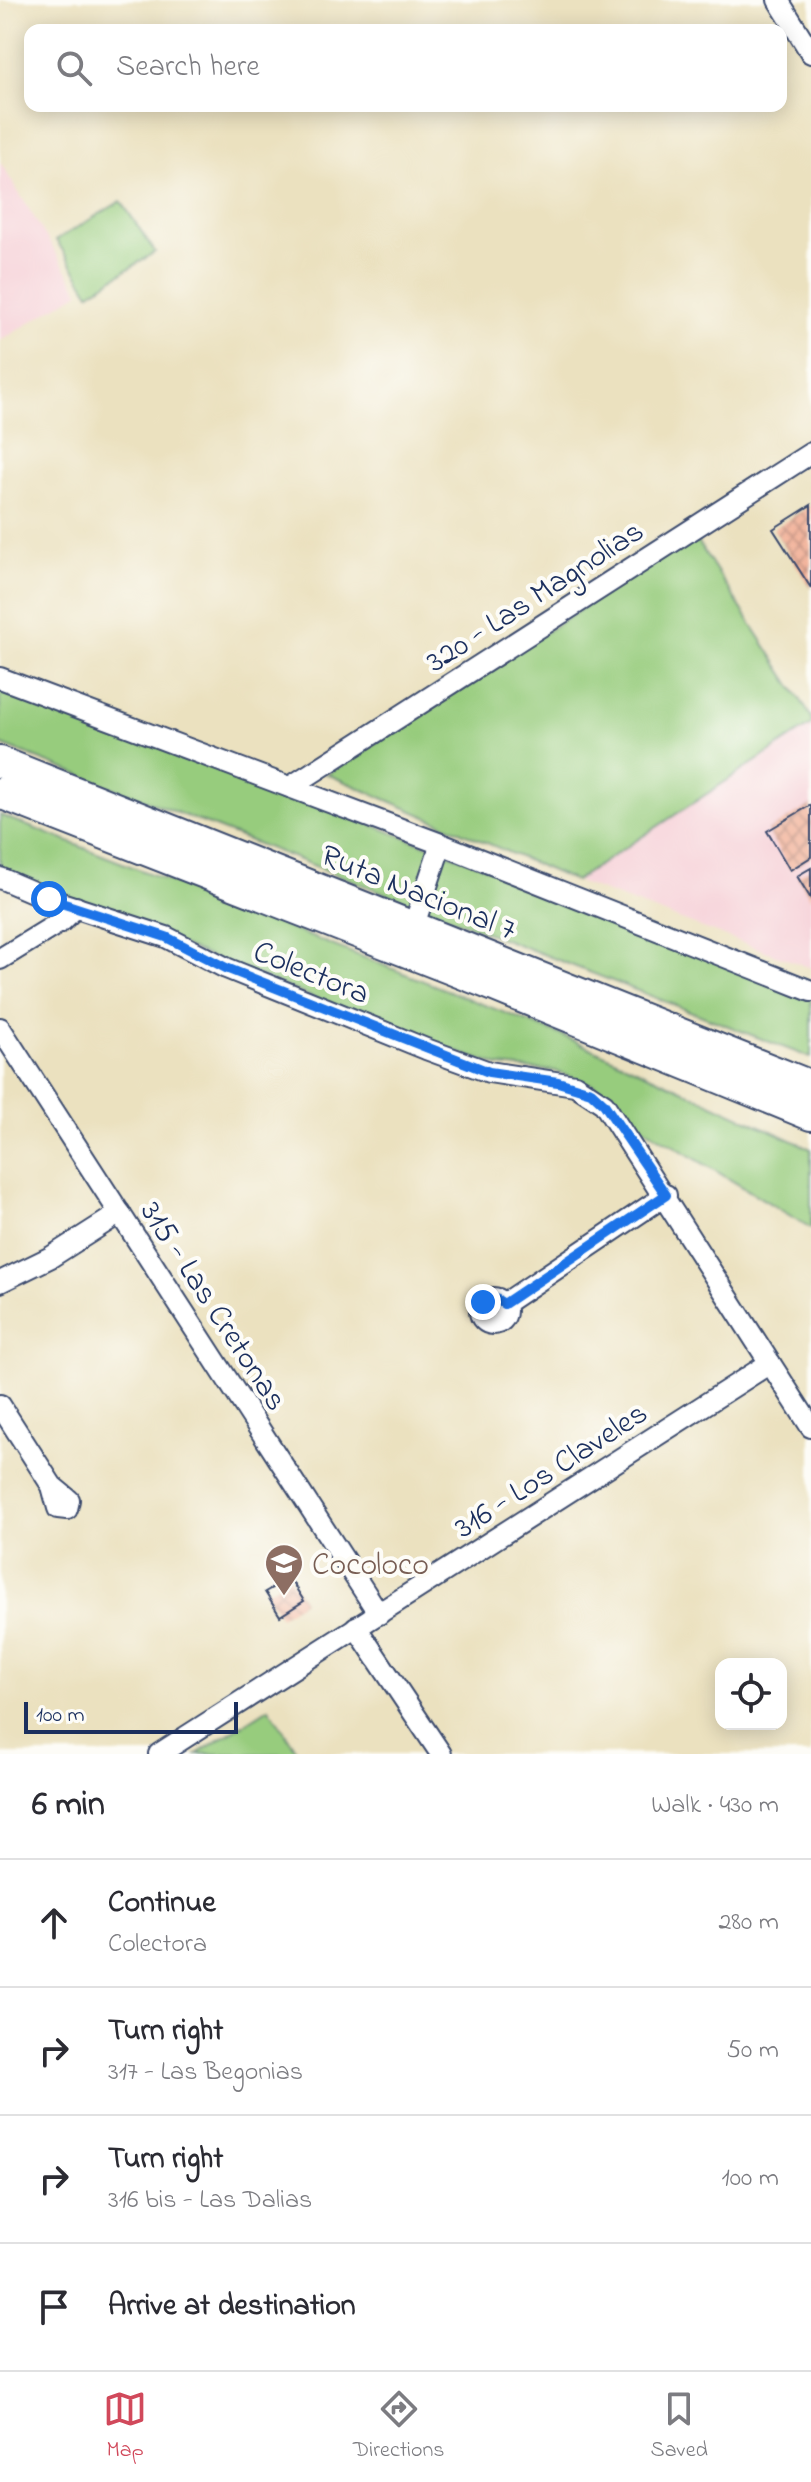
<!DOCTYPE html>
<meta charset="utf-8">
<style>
:root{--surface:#fff;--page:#f2f2f3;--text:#2b2b33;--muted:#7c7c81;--line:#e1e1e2;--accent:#d1495b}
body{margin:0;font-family:"Indie Flower",sans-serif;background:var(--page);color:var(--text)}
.controls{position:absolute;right:24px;bottom:24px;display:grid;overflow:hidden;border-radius:16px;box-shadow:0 4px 20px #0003}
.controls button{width:72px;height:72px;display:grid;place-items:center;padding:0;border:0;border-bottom:2px solid var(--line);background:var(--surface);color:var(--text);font:40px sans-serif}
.scale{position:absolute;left:24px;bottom:20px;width:214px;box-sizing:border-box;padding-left:8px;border:4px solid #1b2f5e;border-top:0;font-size:22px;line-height:28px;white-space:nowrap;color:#1b2f5e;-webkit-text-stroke:6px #fdfcf7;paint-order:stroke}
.stop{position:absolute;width:24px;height:24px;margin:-18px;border:6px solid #1a73e8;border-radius:50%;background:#fff}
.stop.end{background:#1a73e8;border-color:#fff;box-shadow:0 2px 8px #0008}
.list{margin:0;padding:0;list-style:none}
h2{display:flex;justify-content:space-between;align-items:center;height:104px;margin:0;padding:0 32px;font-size:34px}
h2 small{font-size:26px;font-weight:400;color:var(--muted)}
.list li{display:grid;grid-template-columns:52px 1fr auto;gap:24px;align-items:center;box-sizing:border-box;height:128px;padding:0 32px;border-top:2px solid var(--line)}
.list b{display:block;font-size:30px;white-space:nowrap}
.list p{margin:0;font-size:26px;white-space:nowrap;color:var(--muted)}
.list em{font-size:26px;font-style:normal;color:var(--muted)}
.icon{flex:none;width:44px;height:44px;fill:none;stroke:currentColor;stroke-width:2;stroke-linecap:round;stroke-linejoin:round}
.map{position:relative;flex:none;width:811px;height:1754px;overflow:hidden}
.search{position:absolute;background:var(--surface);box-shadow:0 4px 20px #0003;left:24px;right:24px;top:24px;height:88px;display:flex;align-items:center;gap:20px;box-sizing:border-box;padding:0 28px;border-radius:16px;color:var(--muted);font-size:30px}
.sheet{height:616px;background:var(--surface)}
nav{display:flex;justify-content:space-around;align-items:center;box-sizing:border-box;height:112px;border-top:2px solid var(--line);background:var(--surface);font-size:22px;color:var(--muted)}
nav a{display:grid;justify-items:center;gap:4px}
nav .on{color:var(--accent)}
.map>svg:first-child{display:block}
</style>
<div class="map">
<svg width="811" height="1754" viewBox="0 0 811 1754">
<defs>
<pattern id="building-cross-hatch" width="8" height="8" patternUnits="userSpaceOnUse" patternTransform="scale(2)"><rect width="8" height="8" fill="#f2b198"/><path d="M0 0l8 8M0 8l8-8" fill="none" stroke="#c3907f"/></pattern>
</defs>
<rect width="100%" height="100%" fill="#fdfcf7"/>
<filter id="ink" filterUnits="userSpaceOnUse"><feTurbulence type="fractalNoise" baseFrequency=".0125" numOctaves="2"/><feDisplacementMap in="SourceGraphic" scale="16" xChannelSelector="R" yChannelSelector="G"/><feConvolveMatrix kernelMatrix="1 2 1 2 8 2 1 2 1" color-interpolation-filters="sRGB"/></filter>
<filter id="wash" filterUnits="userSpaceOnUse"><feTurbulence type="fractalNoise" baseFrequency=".006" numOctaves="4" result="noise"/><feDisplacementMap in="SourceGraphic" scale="32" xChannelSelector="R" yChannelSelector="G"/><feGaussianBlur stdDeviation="1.8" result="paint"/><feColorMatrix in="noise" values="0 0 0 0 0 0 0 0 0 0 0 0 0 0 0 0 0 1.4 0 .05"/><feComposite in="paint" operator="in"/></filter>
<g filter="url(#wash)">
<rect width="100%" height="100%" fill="#ebe1bf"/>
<g fill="#f6cfd7">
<path d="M0 162 80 292 0 341Z"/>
<path d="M811 725V968L575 881Z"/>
</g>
<g fill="#97cc7d" stroke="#597e6e" stroke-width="2">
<path d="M121 201 155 252 90 293 56 240Z"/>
<path d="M694 536 802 702 811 717V725L575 881 327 774Z"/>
<path d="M0 686 811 989V1058L0 744Z"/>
<path d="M0 815 564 1036 811 1149V1228L629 1119 594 1085 555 1071 499 1066 407 1035 0 873Z"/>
<path d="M269 1708 299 1754H197Z"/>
</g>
<g id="blocks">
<g fill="url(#building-cross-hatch)">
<path d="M811 505V588L773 529Z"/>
<path d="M811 805V857L790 870 767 831Z"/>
<path d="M811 868V899L797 876Z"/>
<path d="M285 1571 304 1601 280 1616 265 1592 279 1584 274 1577Z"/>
</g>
</g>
</g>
<g filter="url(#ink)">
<use href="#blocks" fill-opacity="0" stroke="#3a4a6d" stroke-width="2"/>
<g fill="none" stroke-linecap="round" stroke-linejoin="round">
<g stroke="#3a4a6d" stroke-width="24">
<g id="minor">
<path d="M778 0 811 53"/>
<path d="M0 678 441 844 811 991"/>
<path d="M290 787 811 453"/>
<path d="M0 878 49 899 166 937 226 968 426 1049 489 1072 575 1085 604 1104 811 1427"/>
<path d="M413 928 441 844"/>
<path d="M0 959 62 921 76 907"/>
<path d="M0 1028 379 1614"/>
<path d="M0 1282 51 1257 120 1213"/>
<circle cx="493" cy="1311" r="13"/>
<path d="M504 1304 666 1195"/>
<path d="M0 1405 52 1486 69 1500 67 1509 58 1508 52 1486"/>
<path d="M356 1627 441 1754"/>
<path d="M159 1754 770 1363"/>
</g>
</g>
<g stroke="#3a4a6d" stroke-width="34">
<g id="highway">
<path d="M0 762 811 1086"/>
<path d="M0 793 487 983 811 1115"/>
</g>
</g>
<use href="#minor" stroke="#fff" stroke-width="20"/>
<use href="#highway" stroke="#fff" stroke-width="30"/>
</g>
</g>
<g fill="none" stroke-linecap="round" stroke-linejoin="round" filter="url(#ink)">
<path stroke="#1a73e8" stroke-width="10" d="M49 899 166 937 226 968 489 1072 558 1082 591 1092 604 1104 666 1195 504 1304 496 1299 483 1302"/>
</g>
<defs>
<g id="school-pin" transform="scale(2)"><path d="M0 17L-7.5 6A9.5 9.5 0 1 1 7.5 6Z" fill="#8d6e63" stroke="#fdfcf7"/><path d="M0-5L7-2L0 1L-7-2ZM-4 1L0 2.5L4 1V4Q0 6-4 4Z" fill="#fff"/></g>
</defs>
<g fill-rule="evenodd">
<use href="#school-pin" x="284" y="1563"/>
</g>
<g text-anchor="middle" stroke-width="8" stroke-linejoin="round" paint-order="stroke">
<g font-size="32" fill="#1b2f5e" stroke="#fdfcf7">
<text transform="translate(534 595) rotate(-33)" y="11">320 - Las Magnolias</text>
<text transform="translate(419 891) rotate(22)" y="11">Ruta Nacional 7</text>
<text transform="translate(312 971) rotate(22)" y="11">Colectora</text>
<text transform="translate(215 1305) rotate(57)" y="11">315 - Las Cretonas</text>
<text transform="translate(550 1469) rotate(-33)" y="11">316 - Los Claveles</text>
</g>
<g font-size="32" fill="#785e54" stroke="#fdfcf7" text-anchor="start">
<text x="312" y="1574">Cocoloco</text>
</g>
</g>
</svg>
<div class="controls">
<button><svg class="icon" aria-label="locate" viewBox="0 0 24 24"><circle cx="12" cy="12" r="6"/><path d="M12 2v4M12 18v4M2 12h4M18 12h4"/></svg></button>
</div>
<div class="scale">100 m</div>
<div class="stop" style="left:49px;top:899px"></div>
<div class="stop end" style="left:483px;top:1302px"></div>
<div class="search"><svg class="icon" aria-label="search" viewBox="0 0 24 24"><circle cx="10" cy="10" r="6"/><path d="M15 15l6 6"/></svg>Search here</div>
</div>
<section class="sheet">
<h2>6 min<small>Walk · 430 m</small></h2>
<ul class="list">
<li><svg class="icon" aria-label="ahead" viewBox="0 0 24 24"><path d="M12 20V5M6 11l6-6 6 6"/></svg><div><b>Continue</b><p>Colectora</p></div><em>280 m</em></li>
<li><svg class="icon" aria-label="right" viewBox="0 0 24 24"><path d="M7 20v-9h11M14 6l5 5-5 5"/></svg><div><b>Turn right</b><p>317 - Las Begonias</p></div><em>50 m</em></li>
<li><svg class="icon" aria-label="right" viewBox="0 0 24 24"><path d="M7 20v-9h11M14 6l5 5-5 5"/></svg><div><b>Turn right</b><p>316 bis - Las Dalias</p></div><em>100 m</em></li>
<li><svg class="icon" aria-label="arrive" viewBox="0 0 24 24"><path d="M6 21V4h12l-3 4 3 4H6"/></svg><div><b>Arrive at destination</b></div></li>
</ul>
</section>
<nav>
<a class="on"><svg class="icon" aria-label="map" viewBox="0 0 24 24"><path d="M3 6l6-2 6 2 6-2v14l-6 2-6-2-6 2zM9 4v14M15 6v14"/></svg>Map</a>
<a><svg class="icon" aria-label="directions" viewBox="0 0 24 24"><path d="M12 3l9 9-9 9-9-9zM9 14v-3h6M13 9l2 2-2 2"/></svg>Directions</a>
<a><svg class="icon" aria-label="saved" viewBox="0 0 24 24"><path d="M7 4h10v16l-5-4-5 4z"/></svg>Saved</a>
</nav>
